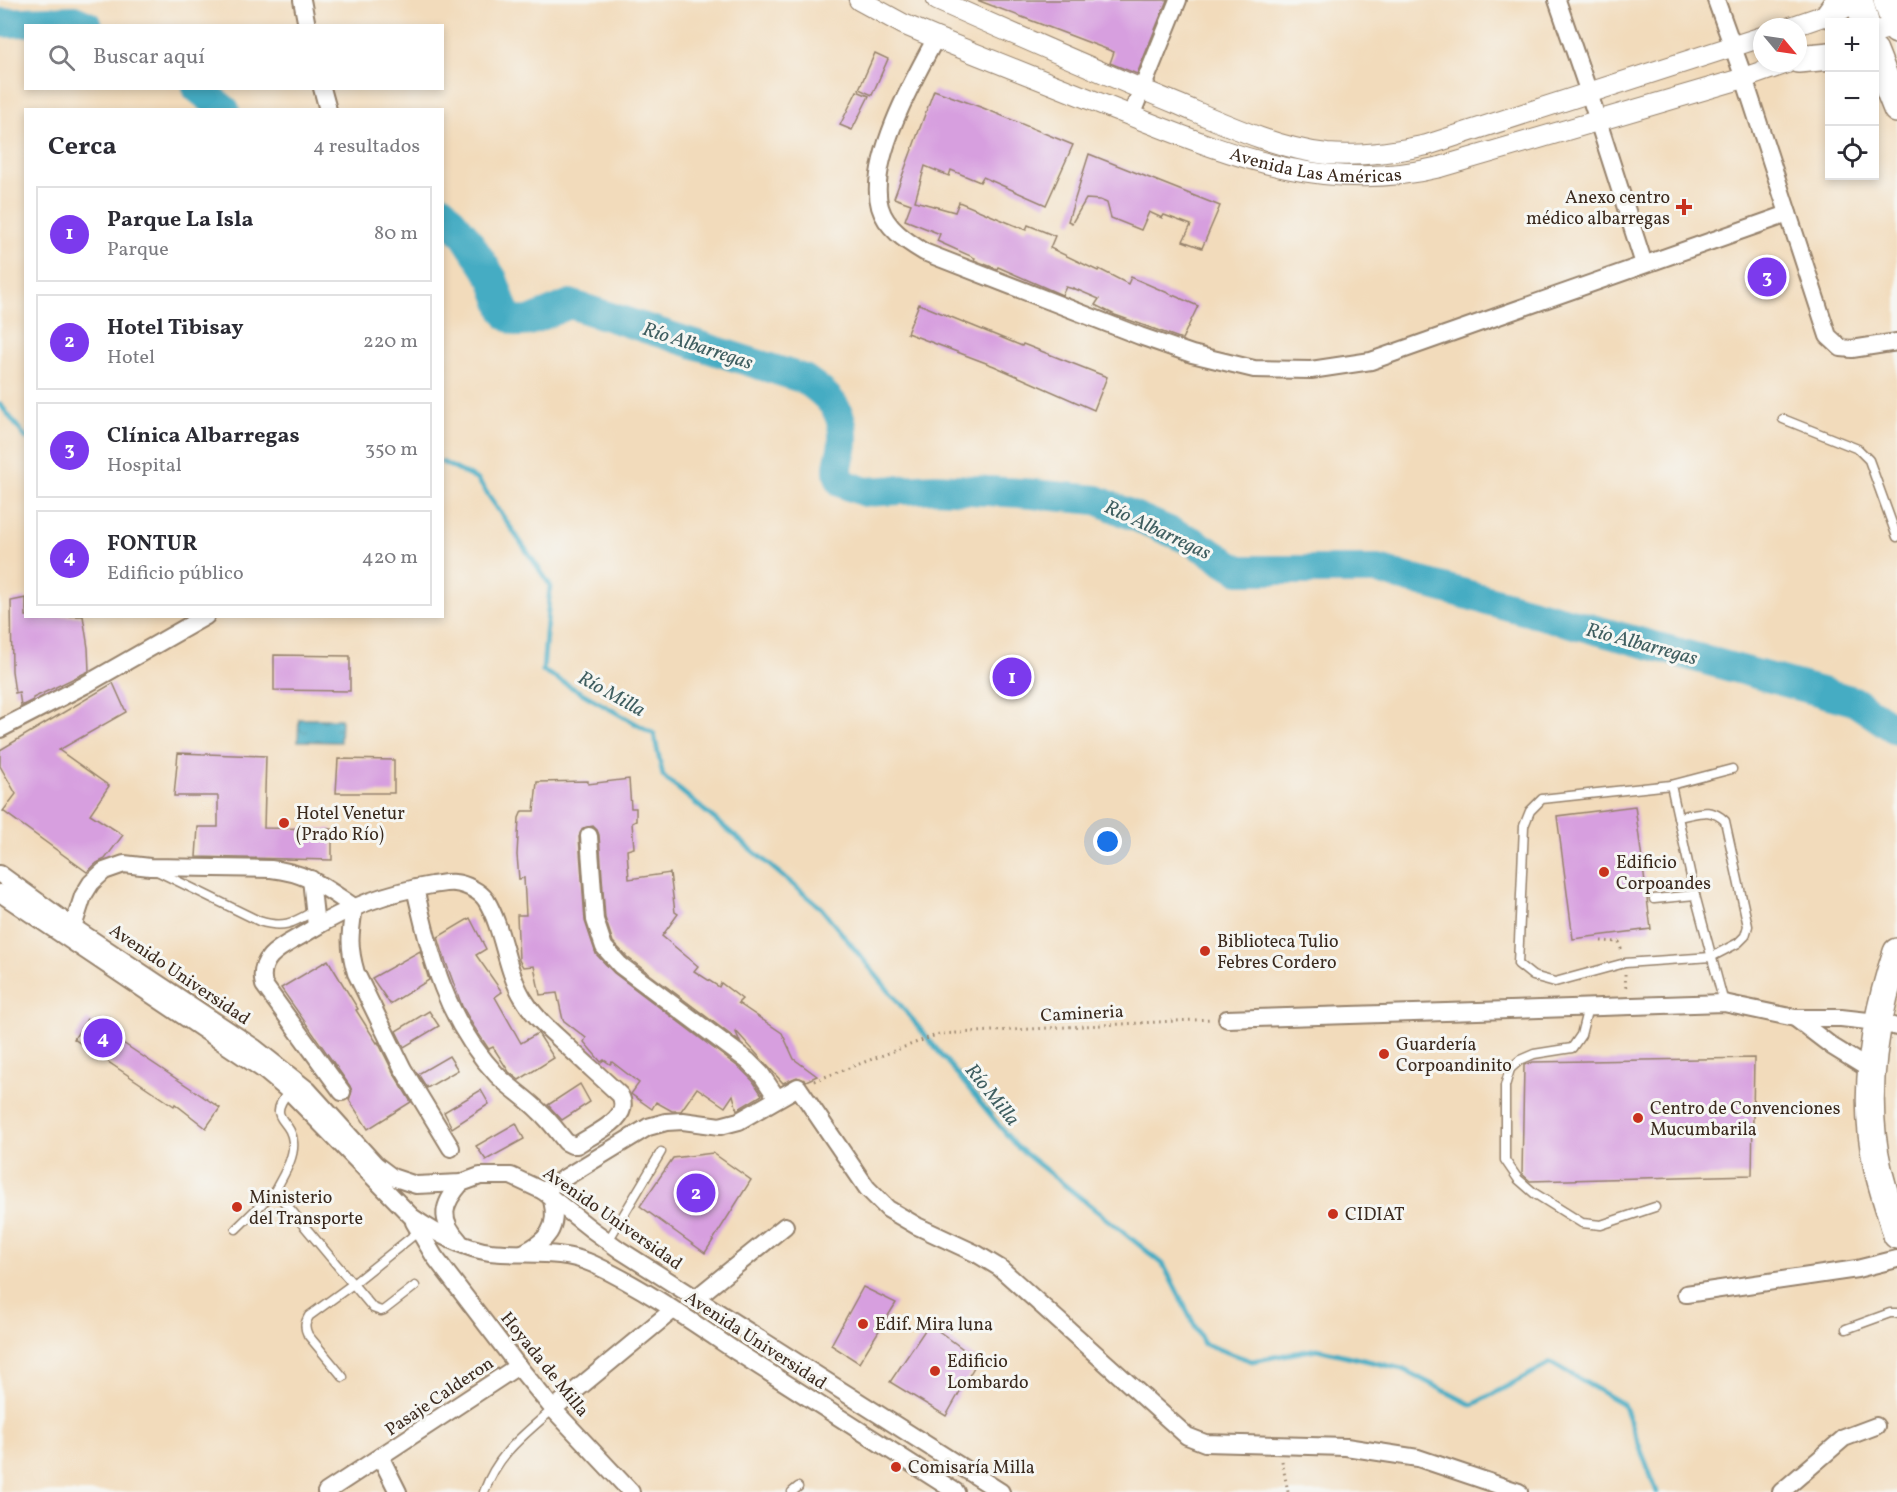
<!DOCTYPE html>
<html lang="es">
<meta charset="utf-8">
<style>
:root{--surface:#fff;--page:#f2f2f3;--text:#2b2b33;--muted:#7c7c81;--line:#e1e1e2;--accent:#7c3aed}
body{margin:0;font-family:Vollkorn,serif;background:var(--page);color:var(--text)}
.controls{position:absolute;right:18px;top:18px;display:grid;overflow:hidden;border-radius:0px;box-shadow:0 3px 9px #0003}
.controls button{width:54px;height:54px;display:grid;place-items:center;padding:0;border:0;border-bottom:2px solid var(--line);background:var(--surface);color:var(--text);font:30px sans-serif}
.compass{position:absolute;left:1753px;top:18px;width:54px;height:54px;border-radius:50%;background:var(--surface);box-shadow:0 3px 9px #0003;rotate:119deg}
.you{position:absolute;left:1108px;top:842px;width:21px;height:21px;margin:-15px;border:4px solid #fff;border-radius:50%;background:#1a73e8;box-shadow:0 0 0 9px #1a73e833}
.badge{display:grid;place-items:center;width:39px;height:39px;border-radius:50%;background:var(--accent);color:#fff;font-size:20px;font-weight:700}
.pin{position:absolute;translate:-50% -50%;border:3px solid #fff;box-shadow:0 2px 6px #0006}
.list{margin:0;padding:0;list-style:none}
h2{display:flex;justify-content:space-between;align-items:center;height:78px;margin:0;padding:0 24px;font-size:26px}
h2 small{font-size:20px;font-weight:400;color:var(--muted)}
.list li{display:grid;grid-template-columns:39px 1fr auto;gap:18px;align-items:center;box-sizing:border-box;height:96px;margin:0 12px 12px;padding:0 12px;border:2px solid var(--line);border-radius:0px}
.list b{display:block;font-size:22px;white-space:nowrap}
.list p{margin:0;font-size:20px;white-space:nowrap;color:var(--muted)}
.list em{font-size:20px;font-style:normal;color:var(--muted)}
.icon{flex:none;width:33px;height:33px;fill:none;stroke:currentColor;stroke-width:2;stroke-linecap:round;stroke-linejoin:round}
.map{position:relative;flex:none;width:1897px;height:1492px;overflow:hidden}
.search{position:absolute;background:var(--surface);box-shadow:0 3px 9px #0003;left:24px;top:24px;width:420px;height:66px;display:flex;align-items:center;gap:15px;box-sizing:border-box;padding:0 21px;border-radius:0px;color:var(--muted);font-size:22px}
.panel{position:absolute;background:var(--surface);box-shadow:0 3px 9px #0003;left:24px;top:108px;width:420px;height:510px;border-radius:0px}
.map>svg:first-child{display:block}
</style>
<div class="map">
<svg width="1897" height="1492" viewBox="0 0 1897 1492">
<defs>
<pattern id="water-ripples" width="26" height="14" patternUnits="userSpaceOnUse" patternTransform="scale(1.5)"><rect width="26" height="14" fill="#44acc3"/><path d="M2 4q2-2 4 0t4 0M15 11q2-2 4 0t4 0" fill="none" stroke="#3a8c9e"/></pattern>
</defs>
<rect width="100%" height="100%" fill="#f6f6f2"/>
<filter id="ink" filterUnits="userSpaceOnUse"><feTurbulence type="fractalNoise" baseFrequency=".0167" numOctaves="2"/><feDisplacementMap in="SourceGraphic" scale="12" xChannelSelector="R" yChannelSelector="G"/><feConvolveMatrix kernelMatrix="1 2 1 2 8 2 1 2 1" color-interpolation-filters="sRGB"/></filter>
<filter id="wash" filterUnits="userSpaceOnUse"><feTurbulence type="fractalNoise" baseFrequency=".008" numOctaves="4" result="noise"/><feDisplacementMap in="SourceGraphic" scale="24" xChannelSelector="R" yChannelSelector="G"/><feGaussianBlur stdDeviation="1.35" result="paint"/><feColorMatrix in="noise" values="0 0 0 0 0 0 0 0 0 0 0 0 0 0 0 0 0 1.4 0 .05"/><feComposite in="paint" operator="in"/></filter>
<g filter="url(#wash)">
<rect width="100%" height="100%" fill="#f2dbbb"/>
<path fill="url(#water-ripples)" stroke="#406b70" stroke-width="1.5" d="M299 719H341L340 742 298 741Z"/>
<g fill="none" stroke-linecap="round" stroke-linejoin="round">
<g stroke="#44acc3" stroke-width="5">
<path d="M0 404 26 438"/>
<path d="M442 462 478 480 550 585 543 671 654 734 663 776 821 908 1016 1146 1163 1264 1204 1344 1252 1361 1317 1349 1402 1369 1472 1405 1551 1363 1623 1404 1657 1492"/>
</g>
<g stroke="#44acc3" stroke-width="30">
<path d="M0 23 74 20 88 26"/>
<path d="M197 88 225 110"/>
<path d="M442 209 465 236 493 279 504 310 509 317 520 322 529 321 570 304 804 379C828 395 845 410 843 442 842 458 833 467 842 483L865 492 936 488 1022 493 1097 500 1192 541 1239 570H1378L1854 701 1897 730"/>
</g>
</g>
<g id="blocks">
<g fill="#d79fdf">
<path d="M977 0H1167L1137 74 1110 63 1114 52Z"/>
<path d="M875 53 888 59 872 95 859 89Z"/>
<path d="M934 90 983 108 1073 145 1046 205 983 177 980 182 951 170 949 176 925 166 915 201 955 212 959 202 1026 230 1028 225 1055 236 1050 248 1098 271 1099 269 1128 284 1131 277 1198 306 1182 339 1115 315 1095 305 1099 299 1073 288V289L1066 287 1062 295 998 267 997 269 974 260 975 258 937 241 940 234 905 220 911 204 894 198Z"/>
<path d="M857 91 869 96 852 130 840 125Z"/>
<path d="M1089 154 1220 206 1202 248 1183 241 1191 225 1164 215 1162 218 1149 212 1141 230 1111 218 1107 203 1100 200 1086 199 1072 223 1068 221Z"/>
<path d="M919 304 1022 346 1023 344 1107 377 1094 410 994 366 907 333Z"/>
<path d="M26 598V616H83L88 648 89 671 33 698V700L21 706 19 692 15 693 12 671 11 601Z"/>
<path d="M274 655 350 656V691L274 690Z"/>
<path d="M113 683 126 712 59 750 109 786 90 814 123 835 105 859 97 863 87 872 3 811 16 794 0 766V750Z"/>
<path d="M178 753 266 756 264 828 332 829V860L196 857 198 827H218V796H174Z"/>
<path d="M338 759 394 760V793H336Z"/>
<path d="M629 779 631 808H636V821L632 823 634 848 627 850 629 879 670 873 675 912 678 914 662 936 698 966 694 971 719 987 721 983 742 999 738 1003 782 1033 794 1059 817 1076 806 1081 797 1077 783 1083 735 1030 740 1042 627 957 613 942 605 918 599 835 597 830 593 826 583 828 579 837 585 921 596 954 614 973 741 1069 753 1081 762 1095 737 1110 733 1095 725 1107 697 1088 681 1111H672L656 1102 652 1109 631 1094 639 1083 612 1062 610 1064 604 1060 601 1062 584 1042 586 1038 563 1020 557 993 540 995 534 966 523 967 519 960 517 915H526L524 878 519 879 517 855 519 818 522 811H534L537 782 588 781V784Z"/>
<path d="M1635 806 1651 929 1573 939 1557 816Z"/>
<path d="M470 918 486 949 476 955 502 992 495 997 521 1043 538 1033 554 1058 519 1080 509 1072 493 1047 489 1049 488 1048 474 1027 462 1006 445 960 438 937Z"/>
<path d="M420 951 429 980 390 1004 372 978Z"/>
<path d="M328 960 358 1009 356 1010 377 1043 378 1042 394 1074 411 1102 368 1129 349 1100 352 1091 350 1086 281 988Z"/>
<path d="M429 1011 439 1026 404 1047 396 1031Z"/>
<path d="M87 1019 220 1108 206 1128 175 1104 174 1106 74 1039Z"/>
<path d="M449 1056 458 1070 427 1088 418 1074Z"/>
<path d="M1754 1058 1752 1175 1530 1181 1522 1174 1524 1065 1533 1062Z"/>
<path d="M580 1084 590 1102 562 1120 548 1105Z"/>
<path d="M481 1090 489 1104 452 1128 444 1112Z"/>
<path d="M516 1123 524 1139 486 1160 476 1146Z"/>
<path d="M713 1153 751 1180 705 1253 640 1206 673 1158Z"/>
<path d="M863 1287 896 1303 859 1363 831 1345Z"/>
<path d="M929 1324 978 1360 946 1416 890 1382Z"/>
</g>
</g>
</g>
<g filter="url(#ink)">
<use href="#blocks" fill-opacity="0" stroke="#96826c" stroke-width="1.5"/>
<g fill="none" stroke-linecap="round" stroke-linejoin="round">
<g stroke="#96826c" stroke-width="11">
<g id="service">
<path d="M1783 419 1858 449 1869 460 1897 537"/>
<path d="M1671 785 1695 895 1724 1003"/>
<path d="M1678 817C1697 814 1710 806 1725 821L1748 926 1745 936 1738 943 1711 957 1625 963 1555 982 1533 976 1518 964 1524 826 1530 811 1542 799 1671 785 1732 769"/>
<path d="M157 871 259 921C284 929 293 923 314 911"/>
<path d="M1654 899 1695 895"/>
<path d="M1588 1007 1581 1035 1572 1048 1534 1054 1520 1060 1510 1069 1505 1086V1160L1518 1179 1534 1193 1582 1223 1601 1225 1655 1207"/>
<path d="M289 1091C265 1121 291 1117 293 1142 295 1158 282 1177 275 1191L373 1308 381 1311 384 1310 415 1286"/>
<path d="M236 1229 275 1191"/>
<path d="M608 1241 661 1152"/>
<path d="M1846 1329 1890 1313H1897"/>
<path d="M343 1377 308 1335C304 1327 305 1323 309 1316L353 1284 419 1231"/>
<path d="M484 1492C498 1453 524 1435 553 1409"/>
<path d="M792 1492 798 1487"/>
</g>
</g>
<g stroke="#96826c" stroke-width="20">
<g id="minor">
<path d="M302 0 307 26"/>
<path d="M1557 0 1589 93 1644 264"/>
<path d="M1716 0 1744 78 1828 336 1841 348 1852 349 1897 342"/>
<path d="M936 38C914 78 867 162 880 207 886 228 906 241 924 252L1140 336 1192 354 1254 369 1311 370 1371 361 1788 214"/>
<path d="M322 88 328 110"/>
<path d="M1131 116 1178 0"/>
<path d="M0 729 85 685 206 616"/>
<path d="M589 836 595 920 604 947 620 965 748 1061 761 1074 777 1098"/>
<path d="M0 874 73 927 255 1048 308 1090 376 1165 392 1177 416 1185 461 1183 480 1176H511L543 1191 591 1229 620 1250 1001 1492"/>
<path d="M311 879 316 926"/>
<path d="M0 893 265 1071 289 1091 412 1217C435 1233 462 1248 490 1252 526 1256 560 1249 593 1264 644 1288 691 1321 737 1352 810 1398 883 1445 956 1492"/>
<path d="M354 907C350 934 348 946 356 973L403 1069 451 1148"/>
<path d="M73 927 83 896 91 883 104 871 124 864 150 867 271 869C308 873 324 887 354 907"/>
<path d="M1795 1018 1833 1047 1872 1071"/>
<path d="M1227 1019 1724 1003 1795 1018H1841L1877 1022 1897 1027"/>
<path d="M342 1092 264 985C256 954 287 945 309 931 346 908 389 892 432 885 440 884 448 882 455 883 465 884 480 891 486 900 504 930 505 968 523 998 534 1017 550 1030 566 1045 584 1062 602 1078 620 1095 633 1119 594 1133 577 1145H572L566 1142C558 1132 549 1120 539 1111 526 1098 510 1088 497 1075 446 1021 431 958 415 888"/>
<path d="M543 1191 648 1127 666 1122 683 1121 720 1126 739 1121 798 1087 867 1188 888 1209 917 1226 977 1254 1000 1268 1187 1436 1205 1443 1346 1447 1418 1458 1519 1492"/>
<path d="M414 1222 434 1256 518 1366 553 1409 631 1492"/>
<path d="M459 1241C439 1219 442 1205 461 1183"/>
<path d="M523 1253C547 1241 559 1228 552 1200"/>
<path d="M1686 1294 1857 1269 1897 1259"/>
<path d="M696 1298 785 1226"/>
<path d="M553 1409 673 1310"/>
<path d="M381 1458 398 1492"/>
<path d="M326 1492 518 1366"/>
<path d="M1781 1492 1844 1438 1876 1426"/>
</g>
</g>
<g stroke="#96826c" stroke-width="22">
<g id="tertiary">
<path id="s1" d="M859 0 903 24 936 38C995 62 1055 85 1114 109 1224 152 1320 196 1440 167L1744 78 1787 63"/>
<path d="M937 0C1018 36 1099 72 1180 105 1227 125 1276 148 1327 154 1361 157 1394 152 1427 145L1762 37"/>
<path d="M1791 27 1843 9"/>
<path d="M1874 32 1896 26"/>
</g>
</g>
<g stroke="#96826c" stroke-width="30">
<g id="trunk">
<path d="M1859 0 1865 22"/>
<path d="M1887 0 1897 30"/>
<path d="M1830 14 1840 0"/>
<path d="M1874 51 1897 109"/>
<path d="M1798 59 1830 56"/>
<path d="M1897 952C1874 1021 1861 1097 1878 1169 1883 1191 1891 1213 1897 1235"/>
</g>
</g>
<g stroke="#96826c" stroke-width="3" stroke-dasharray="1.5 4.5" stroke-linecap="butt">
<path d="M1601 941 1619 942 1622 952"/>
<path d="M1625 974 1626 991"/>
<path d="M814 1081 939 1034 1212 1019"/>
<path d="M1282 1461 1288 1492"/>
</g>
<use href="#service" stroke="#fff" stroke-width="8"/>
<use href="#minor" stroke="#fff" stroke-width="16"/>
<use href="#tertiary" stroke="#fff" stroke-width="20"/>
<use href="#trunk" stroke="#fff" stroke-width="27"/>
</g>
</g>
<g fill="#c8321e" stroke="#f6f6f2" stroke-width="2">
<path d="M1681 198h6v6h6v6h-6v6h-6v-6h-6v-6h6z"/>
<circle cx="284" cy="823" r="6"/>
<circle cx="1604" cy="872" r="6"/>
<circle cx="1205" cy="951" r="6"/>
<circle cx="1384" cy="1054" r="6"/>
<circle cx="1638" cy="1118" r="6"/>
<circle cx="237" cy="1207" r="6"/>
<circle cx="1333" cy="1214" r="6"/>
<circle cx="863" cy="1324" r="6"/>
<circle cx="935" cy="1371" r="6"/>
<circle cx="896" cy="1467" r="6"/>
</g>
<g text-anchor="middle" stroke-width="6" stroke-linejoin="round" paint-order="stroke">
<g font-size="18" fill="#3b2a1e" stroke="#f6f6f2">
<text dy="6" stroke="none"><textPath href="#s1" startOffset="489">Avenida Las Américas</textPath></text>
<text transform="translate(180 974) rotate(34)" y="6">Avenido Universidad</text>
<text transform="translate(1082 1013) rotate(-3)" y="6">Camineria</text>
<text transform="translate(613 1218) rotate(35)" y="6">Avenido Universidad</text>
<text transform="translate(756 1340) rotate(33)" y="6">Avenida Universidad</text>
<text transform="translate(545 1364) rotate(51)" y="6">Hoyada de Milla</text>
<text transform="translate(439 1396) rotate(-34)" y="6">Pasaje Calderon</text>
</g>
<g font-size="18" fill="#3b2a1e" stroke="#f6f6f2" text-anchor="start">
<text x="1670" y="203" text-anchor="end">Anexo centro<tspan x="1670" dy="21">médico albarregas</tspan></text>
<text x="296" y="819">Hotel Venetur<tspan x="296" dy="21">(Prado Río)</tspan></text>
<text x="1616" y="868">Edificio<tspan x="1616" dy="21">Corpoandes</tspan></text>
<text x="1217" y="947">Biblioteca Tulio<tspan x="1217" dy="21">Febres Cordero</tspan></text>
<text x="1396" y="1050">Guardería<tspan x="1396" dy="21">Corpoandinito</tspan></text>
<text x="1650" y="1114">Centro de Convenciones<tspan x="1650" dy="21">Mucumbarila</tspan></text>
<text x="249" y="1203">Ministerio<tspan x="249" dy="21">del Transporte</tspan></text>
<text x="1345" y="1220">CIDIAT</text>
<text x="875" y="1330">Edif. Mira luna</text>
<text x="947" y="1367">Edificio<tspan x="947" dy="21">Lombardo</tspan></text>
<text x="908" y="1473">Comisaría Milla</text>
</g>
<g font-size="20" font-style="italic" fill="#3f5e60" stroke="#f6f6f2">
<text transform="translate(698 345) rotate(18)" y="7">Río Albarregas</text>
<text transform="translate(1158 529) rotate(25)" y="7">Río Albarregas</text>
<text transform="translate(1642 643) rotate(15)" y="7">Río Albarregas</text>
<text transform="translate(612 693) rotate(29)" y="7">Río Milla</text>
<text transform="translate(993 1094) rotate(51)" y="7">Río Milla</text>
</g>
</g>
</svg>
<div class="controls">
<button>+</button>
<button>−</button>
<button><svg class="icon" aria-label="locate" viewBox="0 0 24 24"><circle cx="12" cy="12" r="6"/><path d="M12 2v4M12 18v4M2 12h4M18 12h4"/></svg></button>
</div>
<svg class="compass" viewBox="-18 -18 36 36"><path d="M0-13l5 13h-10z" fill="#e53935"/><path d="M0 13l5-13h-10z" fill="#7c7c81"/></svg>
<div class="you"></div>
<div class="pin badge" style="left:1012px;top:677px">1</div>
<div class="pin badge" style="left:696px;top:1193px">2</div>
<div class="pin badge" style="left:1767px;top:277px">3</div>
<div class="pin badge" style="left:103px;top:1038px">4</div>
<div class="search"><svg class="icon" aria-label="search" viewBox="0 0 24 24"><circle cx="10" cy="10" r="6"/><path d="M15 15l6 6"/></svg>Buscar aquí</div>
<section class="panel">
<h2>Cerca<small>4 resultados</small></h2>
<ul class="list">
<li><span class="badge">1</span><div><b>Parque La Isla</b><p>Parque</p></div><em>80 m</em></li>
<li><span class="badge">2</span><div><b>Hotel Tibisay</b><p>Hotel</p></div><em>220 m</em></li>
<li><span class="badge">3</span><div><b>Clínica Albarregas</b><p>Hospital</p></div><em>350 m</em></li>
<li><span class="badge">4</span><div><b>FONTUR</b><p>Edificio público</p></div><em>420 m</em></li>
</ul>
</section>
</div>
